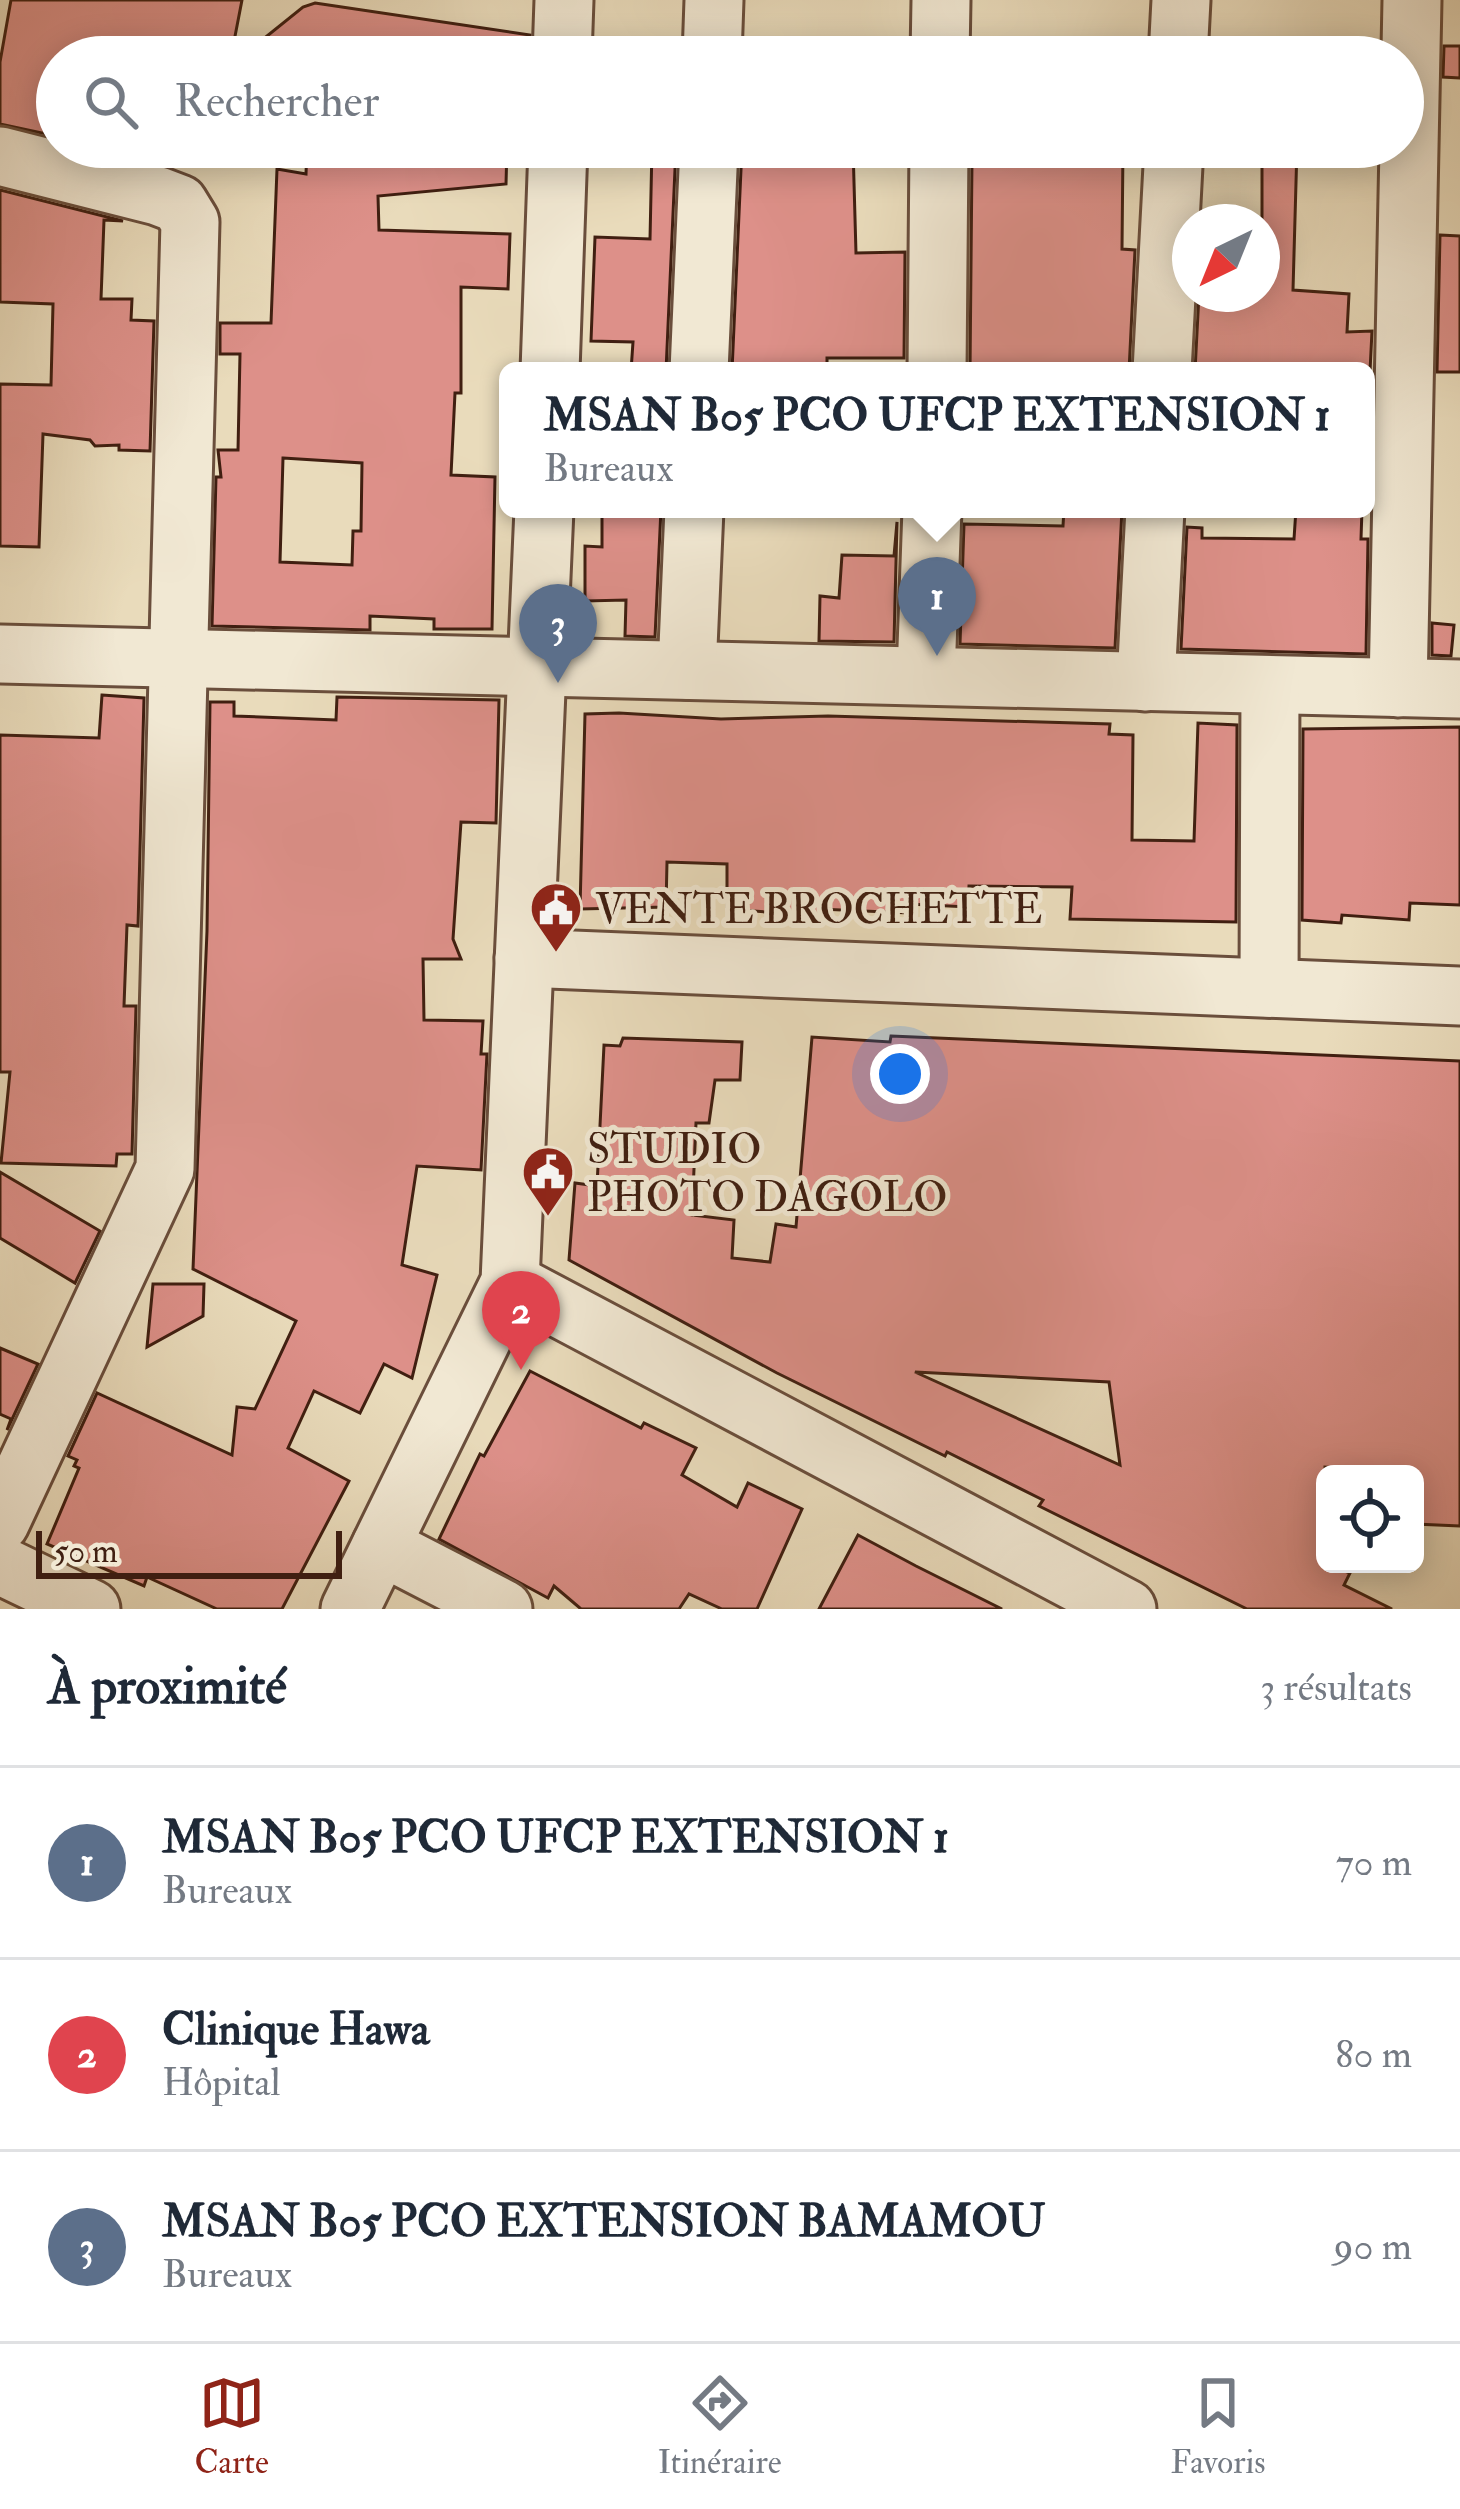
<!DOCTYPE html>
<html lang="fr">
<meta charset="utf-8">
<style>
:root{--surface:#fff;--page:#f2f2f3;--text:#1f2937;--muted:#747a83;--line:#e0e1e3;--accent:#8f2418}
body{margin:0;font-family:"IM FELL Double Pica",serif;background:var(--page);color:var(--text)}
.controls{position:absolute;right:36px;bottom:36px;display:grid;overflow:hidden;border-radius:18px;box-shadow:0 6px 30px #0003}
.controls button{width:108px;height:108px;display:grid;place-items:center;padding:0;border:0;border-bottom:3px solid var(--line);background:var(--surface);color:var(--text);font:60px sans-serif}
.compass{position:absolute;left:1172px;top:204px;width:108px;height:108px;border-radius:50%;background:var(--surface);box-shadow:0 6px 30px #0003;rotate:223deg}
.scale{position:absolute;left:36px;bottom:30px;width:306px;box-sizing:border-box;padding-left:12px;border:6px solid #401f11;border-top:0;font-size:33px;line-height:42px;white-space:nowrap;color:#401f11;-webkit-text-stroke:9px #f1e8d3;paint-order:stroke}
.you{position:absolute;left:900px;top:1074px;width:42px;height:42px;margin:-30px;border:9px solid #fff;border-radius:50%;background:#1a73e8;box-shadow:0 0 0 18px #1a73e833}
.badge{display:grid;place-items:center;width:78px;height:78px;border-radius:50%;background:var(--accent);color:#fff;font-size:39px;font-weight:700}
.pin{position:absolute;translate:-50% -99px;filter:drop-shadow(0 3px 6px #0008)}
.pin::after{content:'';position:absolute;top:63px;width:42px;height:36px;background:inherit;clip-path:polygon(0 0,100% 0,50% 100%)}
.popup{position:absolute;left:499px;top:362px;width:876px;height:156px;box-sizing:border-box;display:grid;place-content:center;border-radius:18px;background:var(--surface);filter:drop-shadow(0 3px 9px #0005);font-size:39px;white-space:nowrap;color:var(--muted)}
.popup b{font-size:45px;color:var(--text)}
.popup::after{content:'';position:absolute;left:50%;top:100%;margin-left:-24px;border:24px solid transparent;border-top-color:var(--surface)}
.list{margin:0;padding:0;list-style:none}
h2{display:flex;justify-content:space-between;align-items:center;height:156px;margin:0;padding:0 48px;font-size:51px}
h2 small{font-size:39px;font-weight:400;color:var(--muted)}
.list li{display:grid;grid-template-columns:78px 1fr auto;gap:36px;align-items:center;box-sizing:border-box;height:192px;padding:0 48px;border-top:3px solid var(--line)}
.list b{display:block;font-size:45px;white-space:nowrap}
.list p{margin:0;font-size:39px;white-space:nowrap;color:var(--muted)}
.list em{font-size:39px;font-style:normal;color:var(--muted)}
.icon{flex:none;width:66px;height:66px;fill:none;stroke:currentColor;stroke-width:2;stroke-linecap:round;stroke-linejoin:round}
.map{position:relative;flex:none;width:1460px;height:1609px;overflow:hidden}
.search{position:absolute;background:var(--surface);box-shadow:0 6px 30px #0003;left:36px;right:36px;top:36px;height:132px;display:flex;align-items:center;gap:30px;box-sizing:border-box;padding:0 42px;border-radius:66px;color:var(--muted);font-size:45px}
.sheet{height:732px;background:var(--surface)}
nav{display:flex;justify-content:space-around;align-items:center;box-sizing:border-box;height:168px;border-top:3px solid var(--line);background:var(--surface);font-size:33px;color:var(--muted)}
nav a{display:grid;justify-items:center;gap:6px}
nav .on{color:var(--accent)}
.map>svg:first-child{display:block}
</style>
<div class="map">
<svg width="1460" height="1609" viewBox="0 0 1460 1609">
<rect width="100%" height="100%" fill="#e9dbbb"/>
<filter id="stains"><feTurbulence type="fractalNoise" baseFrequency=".00167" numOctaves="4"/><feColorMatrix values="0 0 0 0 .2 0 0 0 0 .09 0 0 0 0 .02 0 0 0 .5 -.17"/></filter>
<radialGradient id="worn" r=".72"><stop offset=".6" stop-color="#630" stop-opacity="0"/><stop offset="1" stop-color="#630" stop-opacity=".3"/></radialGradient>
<g fill="#dd9089" stroke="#401f11" stroke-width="3" fill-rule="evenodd">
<path d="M11 0H242L231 57H57L51 135 0 124V62Z"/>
<path d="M315 3 530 35 529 57H241L303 7Z"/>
<path d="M1444 46H1460V78L1443 77Z"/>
<path d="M307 147H507L506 184 378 196 379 230 510 234 508 289 461 287V393H455L451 475 495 477 492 629H434V619L370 616V630L212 626 216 477H221L218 450H238L240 354H220V323H271L277 169 306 174ZM283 458 362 463 361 531H353L352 565 280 562Z"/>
<path d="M652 147H676L666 371H631L633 342 591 341 595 237 650 239Z"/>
<path d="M742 147H853L856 253 905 252 904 358H827V371H732Z"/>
<path d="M992 147H1123L1122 249 1135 250 1129 371H970L972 159 992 161Z"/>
<path d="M1262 147H1297L1293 290 1349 294 1347 332 1372 331 1370 371H1195L1199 294H1262Z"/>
<path d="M0 190 123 221 104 220 101 299H132L131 320 154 321 150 451 119 450V445L95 446 90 440 43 434 39 547 0 546V384L51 385 53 304 0 302Z"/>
<path d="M1440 235 1460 236V372H1437Z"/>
<path d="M602 509H661L655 637 625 636 626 600 585 601V546L602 547Z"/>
<path d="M1064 509H1122L1115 648 960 644 964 524 1063 526Z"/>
<path d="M1296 509H1362L1361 539H1368L1366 654 1181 649 1187 527 1202 528V538L1294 539Z"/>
<path d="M897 522 894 642 819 641 820 596 839 598 842 555 894 556Z"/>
<path d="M1432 623 1454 625 1451 656 1432 655Z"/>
<path d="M102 695 144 698 138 926 127 925 124 1006H136L132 1154H117L116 1166 1 1163 10 1072H0V735L99 738Z"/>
<path d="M337 697 499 700 496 823 461 822 453 939 461 959H423L424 1020 483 1021 481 1054H487L481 1170 417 1166 402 1265 437 1275 412 1378 384 1364 360 1413 314 1391 288 1448 349 1481 282 1609H217L147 1577 144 1586 47 1544 79 1468 74 1466 77 1460 68 1456 97 1393 232 1455 237 1407 255 1409 296 1321 193 1269 207 931 210 702H234V716L336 720Z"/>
<path d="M619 713 721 719 828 716 1110 724 1109 734 1133 735 1132 840 1194 841 1198 723 1237 725 1236 922 1070 919 1072 887 969 886 968 907 908 904V913L820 909 819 916 727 909V864L667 862 666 907 580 909 585 714Z"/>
<path d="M1460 727V905L1410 903 1409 920 1342 915 1341 923 1302 920 1303 729Z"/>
<path d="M891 1036 1460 1061V1526L1415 1524V1472L1325 1467V1564L1350 1573 1344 1585 1392 1609H1247L1039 1506 1043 1500 947 1452 945 1456 777 1373 569 1260 575 1183 597 1186 604 1045 620 1046 623 1038 742 1042 740 1080H715L709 1123H696L692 1215 734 1220 732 1258 770 1262 776 1224 796 1227 812 1037 890 1042ZM915 1372 1109 1382 1120 1465Z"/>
<path d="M0 1172 100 1231 75 1283 0 1238Z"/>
<path d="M153 1284H204L203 1316 147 1347Z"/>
<path d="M0 1348 38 1364 7 1430 11 1419 0 1414Z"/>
<path d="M530 1371 641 1428 644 1423 696 1448 682 1475 737 1507 748 1483 802 1509 757 1609H722L689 1594 679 1609H581L554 1586 548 1598 439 1539 480 1454 484 1456Z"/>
<path d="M858 1535 916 1566 1002 1609H819Z"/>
</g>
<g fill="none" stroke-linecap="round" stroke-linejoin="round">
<g stroke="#6a4e3c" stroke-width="63">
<g id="minor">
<path d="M562 57 564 0"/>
<path d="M712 57 714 0"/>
<path d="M940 57 941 0"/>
<path d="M1178 57 1181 0"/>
<path d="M0 156 158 196 179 204 190 222 165 1169 0 1523"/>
<path d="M550 371 558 147"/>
<path d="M699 371 709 147"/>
<path d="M937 371 939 147"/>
<path d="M1162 371 1174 147"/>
<path d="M0 654 1460 689"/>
<path d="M687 670 694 509"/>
<path d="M926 675 932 509"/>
<path d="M1146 682 1155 509"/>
<path d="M1398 688 1412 0"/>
<path d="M524 958 1460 996"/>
<path d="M1269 988 1270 685"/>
<path d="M510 1282 1127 1609"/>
<path d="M381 1546 503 1609"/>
<path d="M0 1565 91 1609"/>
<path d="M350 1609 510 1282 544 509"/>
</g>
</g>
<use href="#minor" stroke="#f1e8d3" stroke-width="57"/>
</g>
<defs>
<g id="civic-pin" transform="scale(2.7)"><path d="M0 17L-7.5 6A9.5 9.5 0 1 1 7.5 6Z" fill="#8f2418" stroke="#f1e8d3"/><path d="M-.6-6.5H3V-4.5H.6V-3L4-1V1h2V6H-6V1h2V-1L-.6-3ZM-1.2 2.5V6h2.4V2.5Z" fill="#fff"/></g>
</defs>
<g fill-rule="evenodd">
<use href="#civic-pin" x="556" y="908"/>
<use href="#civic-pin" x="548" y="1172"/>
</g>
<g text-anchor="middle" stroke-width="10" stroke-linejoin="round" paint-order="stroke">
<g font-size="42" fill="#401f11" stroke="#f1e8d3" text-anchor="start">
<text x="595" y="923">VENTE BROCHETTE</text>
<text x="587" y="1163">STUDIO<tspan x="587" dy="48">PHOTO DAGOLO</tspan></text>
</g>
</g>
<rect width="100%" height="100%" filter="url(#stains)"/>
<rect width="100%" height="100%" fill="url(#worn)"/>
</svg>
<div class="controls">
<button><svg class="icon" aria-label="locate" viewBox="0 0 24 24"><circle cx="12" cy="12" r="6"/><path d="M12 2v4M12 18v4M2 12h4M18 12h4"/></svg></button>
</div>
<svg class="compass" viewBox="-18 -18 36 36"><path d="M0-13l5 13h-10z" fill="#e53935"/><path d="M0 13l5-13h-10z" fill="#747a83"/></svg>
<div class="scale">50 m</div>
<div class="you"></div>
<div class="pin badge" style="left:937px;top:656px;background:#5c6f8a">1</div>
<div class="popup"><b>MSAN B05 PCO UFCP EXTENSION 1</b>Bureaux</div>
<div class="pin badge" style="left:521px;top:1370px;background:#e0444e">2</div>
<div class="pin badge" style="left:558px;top:683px;background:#5c6f8a">3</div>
<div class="search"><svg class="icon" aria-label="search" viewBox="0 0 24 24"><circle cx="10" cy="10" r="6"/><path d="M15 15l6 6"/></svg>Rechercher</div>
</div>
<section class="sheet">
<h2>À proximité<small>3 résultats</small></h2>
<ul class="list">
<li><span class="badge" style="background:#5c6f8a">1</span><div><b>MSAN B05 PCO UFCP EXTENSION 1</b><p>Bureaux</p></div><em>70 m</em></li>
<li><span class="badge" style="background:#e0444e">2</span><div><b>Clinique Hawa</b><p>Hôpital</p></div><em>80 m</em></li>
<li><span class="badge" style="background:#5c6f8a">3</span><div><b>MSAN B05 PCO EXTENSION BAMAMOU</b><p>Bureaux</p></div><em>90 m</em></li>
</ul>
</section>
<nav>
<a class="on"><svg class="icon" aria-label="map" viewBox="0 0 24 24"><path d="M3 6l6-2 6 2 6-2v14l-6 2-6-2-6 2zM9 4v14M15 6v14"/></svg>Carte</a>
<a><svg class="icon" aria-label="directions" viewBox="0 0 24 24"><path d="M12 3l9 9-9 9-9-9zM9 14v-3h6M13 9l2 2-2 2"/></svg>Itinéraire</a>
<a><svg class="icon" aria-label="saved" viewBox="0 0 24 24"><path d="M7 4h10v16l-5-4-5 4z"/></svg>Favoris</a>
</nav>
